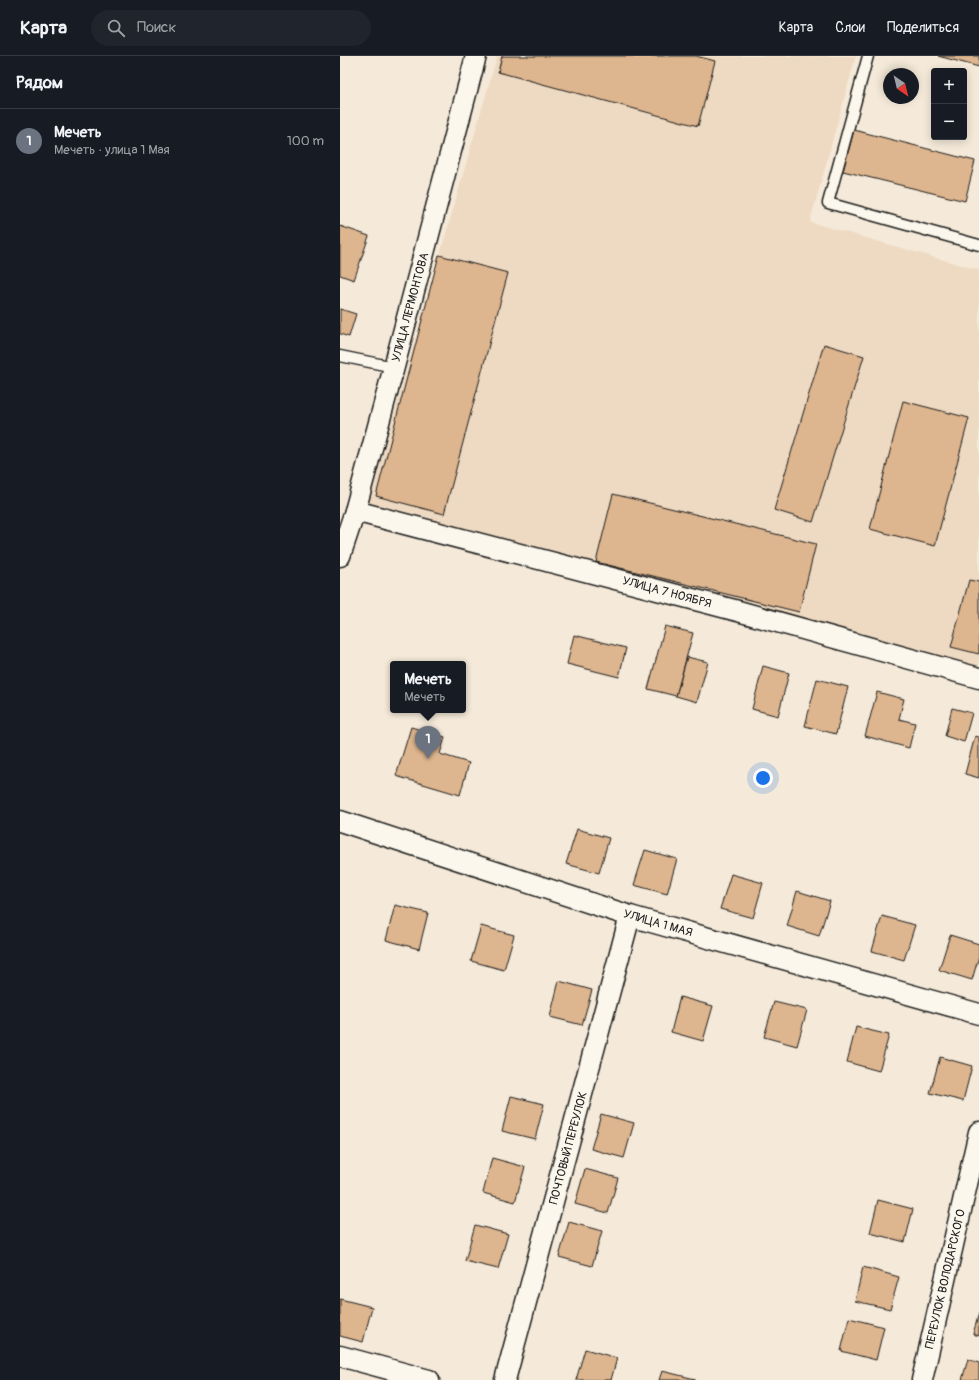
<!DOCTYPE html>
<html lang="ru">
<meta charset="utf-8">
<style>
:root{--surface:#171b24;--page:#20242c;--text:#f1f3f6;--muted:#9ea1a6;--line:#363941;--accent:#0f766e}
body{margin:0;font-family:Pangolin,sans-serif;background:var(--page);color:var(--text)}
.controls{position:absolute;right:12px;top:12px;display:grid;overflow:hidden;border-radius:4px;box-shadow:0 2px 10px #0003}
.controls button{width:36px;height:36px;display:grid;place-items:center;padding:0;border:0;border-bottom:1px solid var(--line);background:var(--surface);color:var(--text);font:20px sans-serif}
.compass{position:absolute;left:543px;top:12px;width:36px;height:36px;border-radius:50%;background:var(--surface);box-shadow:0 2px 10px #0003;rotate:145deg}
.you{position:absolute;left:423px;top:722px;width:14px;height:14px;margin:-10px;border:3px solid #fff;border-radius:50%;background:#1a73e8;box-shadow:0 0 0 6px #1a73e833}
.badge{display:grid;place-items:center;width:26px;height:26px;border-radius:50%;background:var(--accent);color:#fff;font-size:13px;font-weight:700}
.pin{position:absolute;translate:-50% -33px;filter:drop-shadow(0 1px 2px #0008)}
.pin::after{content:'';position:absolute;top:21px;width:14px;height:12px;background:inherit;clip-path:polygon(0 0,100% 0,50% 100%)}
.popup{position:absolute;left:50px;top:605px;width:76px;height:52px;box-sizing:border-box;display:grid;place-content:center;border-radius:4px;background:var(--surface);filter:drop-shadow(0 1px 3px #0005);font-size:13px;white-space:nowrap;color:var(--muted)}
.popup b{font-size:15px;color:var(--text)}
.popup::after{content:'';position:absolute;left:50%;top:100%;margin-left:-8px;border:8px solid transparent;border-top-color:var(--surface)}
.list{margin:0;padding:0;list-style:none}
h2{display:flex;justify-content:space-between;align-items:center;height:52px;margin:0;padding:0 16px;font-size:17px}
h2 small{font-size:13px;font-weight:400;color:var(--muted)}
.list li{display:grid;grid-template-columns:26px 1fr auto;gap:12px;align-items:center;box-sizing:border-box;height:64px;padding:0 16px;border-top:1px solid var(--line)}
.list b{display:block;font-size:15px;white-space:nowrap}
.list p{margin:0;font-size:13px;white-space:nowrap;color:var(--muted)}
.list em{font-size:13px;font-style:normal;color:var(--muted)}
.icon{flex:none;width:22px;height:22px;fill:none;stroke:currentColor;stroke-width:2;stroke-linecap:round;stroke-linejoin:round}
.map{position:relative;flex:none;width:639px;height:1324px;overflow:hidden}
header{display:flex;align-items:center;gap:24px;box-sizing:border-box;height:56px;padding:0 20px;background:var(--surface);border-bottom:1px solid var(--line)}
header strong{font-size:19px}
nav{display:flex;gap:22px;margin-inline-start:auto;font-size:14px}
.search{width:280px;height:36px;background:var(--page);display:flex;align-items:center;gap:10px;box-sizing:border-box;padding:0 14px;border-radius:22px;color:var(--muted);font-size:15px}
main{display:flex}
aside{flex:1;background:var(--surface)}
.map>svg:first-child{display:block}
</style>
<header>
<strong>Карта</strong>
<div class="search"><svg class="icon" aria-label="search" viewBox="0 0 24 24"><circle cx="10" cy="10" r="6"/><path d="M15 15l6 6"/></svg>Поиск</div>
<nav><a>Карта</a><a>Слои</a><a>Поделиться</a></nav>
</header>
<main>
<aside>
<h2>Рядом<small></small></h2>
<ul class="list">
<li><span class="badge" style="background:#6b7280">1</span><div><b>Мечеть</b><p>Мечеть · улица 1 Мая</p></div><em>100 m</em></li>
</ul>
</aside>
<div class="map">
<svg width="639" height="1324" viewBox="0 0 639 1324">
<rect width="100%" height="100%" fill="#f5ead9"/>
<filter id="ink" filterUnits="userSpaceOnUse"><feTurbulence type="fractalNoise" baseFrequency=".025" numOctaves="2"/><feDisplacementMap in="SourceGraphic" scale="8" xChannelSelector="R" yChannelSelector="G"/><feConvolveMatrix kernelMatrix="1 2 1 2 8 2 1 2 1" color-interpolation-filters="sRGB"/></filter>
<g filter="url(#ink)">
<path fill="#eedac2" d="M157 0H516L470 166 639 214V611L28 448Z"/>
<g fill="#ddb58e" stroke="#1c1c1c">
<path d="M162 0H356L375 5 358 70 158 16Z"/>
<path d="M598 0H639V11Z"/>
<path d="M514 74 635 105 625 145 503 115Z"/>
<path d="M0 170 29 180 14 224 0 219Z"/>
<path d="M99 199 168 217 104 458 36 440Z"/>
<path d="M0 253 16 258 9 281 0 278Z"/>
<path d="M484 288 524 300 473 466 434 454Z"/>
<path d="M563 345 629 362 595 490 530 473Z"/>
<path d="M273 438 476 488 459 556 256 506Z"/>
<path d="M629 524 639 526V598L611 591Z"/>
<path d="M325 570 353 577 336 640 308 633Z"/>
<path d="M234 579 286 592 279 621 227 608Z"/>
<path d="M347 601 368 606 357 646 336 640Z"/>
<path d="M423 610 449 617 438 660 412 653Z"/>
<path d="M477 623 508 631 496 678 465 670Z"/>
<path d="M537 636 564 643 559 663 575 667 569 692 525 680Z"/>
<path d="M612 652 632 657 624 686 605 680Z"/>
<path d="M71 671 105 681 100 698 129 707 120 739 56 720Z"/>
<path d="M635 680 639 681V722L625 718Z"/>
<path d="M237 773 269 782 259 817 226 808Z"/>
<path d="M305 794 337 803 327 838 294 829Z"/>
<path d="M391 818 423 827 413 862 380 853Z"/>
<path d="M457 835 490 845 479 880 447 870Z"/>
<path d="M55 849 88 857 79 893 46 884Z"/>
<path d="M542 860 575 869 564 904 532 895Z"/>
<path d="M141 870 174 879 164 914 131 905Z"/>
<path d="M610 879 639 888V900L632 924 599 914Z"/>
<path d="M219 925 252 934 242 969 210 961Z"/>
<path d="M340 941 373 950 363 985 331 976Z"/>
<path d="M434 946 467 954 457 990 424 981Z"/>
<path d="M516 971 549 979 539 1015 507 1006Z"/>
<path d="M600 1001 632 1010 623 1045 590 1037Z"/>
<path d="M171 1040 204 1048 195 1083 162 1075Z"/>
<path d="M261 1058 294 1067 284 1102 251 1093Z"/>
<path d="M152 1102 185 1111 175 1146 143 1137Z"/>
<path d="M245 1113 278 1122 268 1157 235 1148Z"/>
<path d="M538 1144 573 1153 565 1186 530 1177Z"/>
<path d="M229 1166 262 1175 252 1210 219 1201Z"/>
<path d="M135 1169 168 1178 158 1213 125 1205Z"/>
<path d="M523 1211 559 1221 550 1253 515 1245Z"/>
<path d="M0 1243 32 1251 23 1286 0 1280Z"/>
<path d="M639 1257V1280L633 1278Z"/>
<path d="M509 1262 544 1271 536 1304 501 1295Z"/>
<path d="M245 1293 277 1302 271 1324H236Z"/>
<path d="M628 1303 639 1307V1324H622Z"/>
<path d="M322 1315 355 1323V1324H319Z"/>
</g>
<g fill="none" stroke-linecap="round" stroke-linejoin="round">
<g stroke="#1c1c1c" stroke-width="13">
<g id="lane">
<path d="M528 0 488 147 639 189"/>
<path d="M0 300 54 311"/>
</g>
</g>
<g stroke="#1c1c1c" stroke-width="23">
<g id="street">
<path d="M15 455 398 555 639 622"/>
<path d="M0 500 15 455 54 311 136 0"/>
<path d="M0 765 290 860 639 958"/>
<path d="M0 1300 89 1324"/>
<path d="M165 1324 290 860"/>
<path d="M582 1324 639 1076"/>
</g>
</g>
<use href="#lane" stroke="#fbf7ec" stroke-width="10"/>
<use href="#street" stroke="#fbf7ec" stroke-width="20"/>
</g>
</g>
<g text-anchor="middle" stroke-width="3" stroke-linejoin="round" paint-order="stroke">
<g font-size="12" fill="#1c1c1c" stroke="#fbf7ec">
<text transform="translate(70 251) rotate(-75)" y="4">УЛИЦА ЛЕРМОНТОВА</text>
<text transform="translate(327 536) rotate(15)" y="4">УЛИЦА 7 НОЯБРЯ</text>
<text transform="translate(318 867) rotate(16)" y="4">УЛИЦА 1 МАЯ</text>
<text transform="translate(228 1092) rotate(-75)" y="4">ПОЧТОВЫЙ ПЕРЕУЛОК</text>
<text transform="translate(605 1223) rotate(-77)" y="4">ПЕРЕУЛОК ВОЛОДАРСКОГО</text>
</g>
</g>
</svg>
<div class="controls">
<button>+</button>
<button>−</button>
</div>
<svg class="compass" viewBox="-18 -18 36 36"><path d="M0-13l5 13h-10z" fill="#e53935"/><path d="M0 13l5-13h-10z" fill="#9ea1a6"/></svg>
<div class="you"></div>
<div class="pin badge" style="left:88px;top:703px;background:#6b7280">1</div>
<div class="popup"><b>Мечеть</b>Мечеть</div>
</div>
</main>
